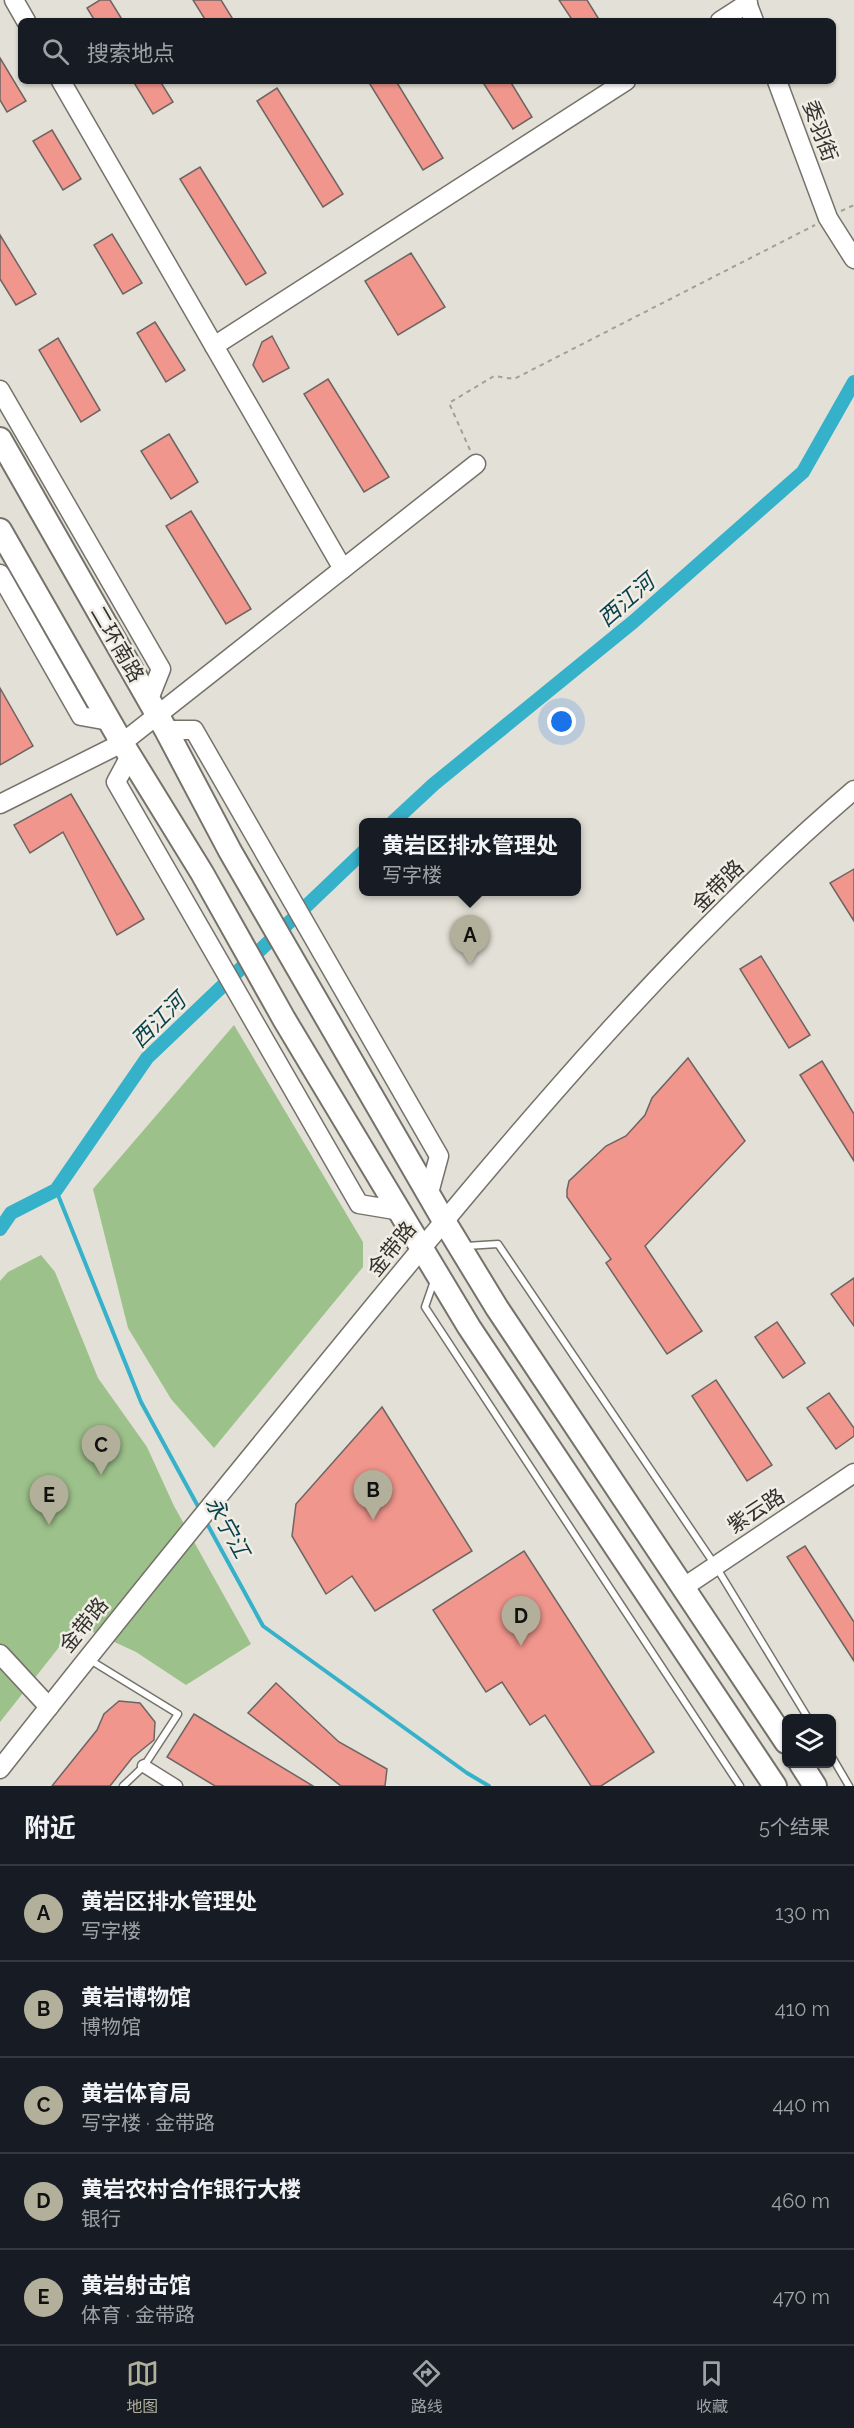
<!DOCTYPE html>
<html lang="zh">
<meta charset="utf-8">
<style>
:root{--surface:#171b24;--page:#242831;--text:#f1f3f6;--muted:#9ea1a6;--line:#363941;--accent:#b2b09b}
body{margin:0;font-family:Raleway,"Noto Sans SC",sans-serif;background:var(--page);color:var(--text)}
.controls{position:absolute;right:18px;bottom:18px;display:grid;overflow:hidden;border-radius:9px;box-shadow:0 2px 4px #0004}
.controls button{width:54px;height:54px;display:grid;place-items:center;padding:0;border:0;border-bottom:2px solid var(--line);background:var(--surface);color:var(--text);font:30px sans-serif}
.you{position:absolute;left:562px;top:722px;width:21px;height:21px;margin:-15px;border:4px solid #fff;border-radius:50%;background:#1a73e8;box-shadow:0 0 0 9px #1a73e833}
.badge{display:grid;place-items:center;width:39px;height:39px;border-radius:50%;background:var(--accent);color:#111;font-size:20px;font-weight:700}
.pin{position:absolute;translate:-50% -50px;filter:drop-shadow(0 2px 3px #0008)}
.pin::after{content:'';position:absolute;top:32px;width:21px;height:18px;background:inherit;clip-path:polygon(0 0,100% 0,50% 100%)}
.popup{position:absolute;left:359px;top:818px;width:222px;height:78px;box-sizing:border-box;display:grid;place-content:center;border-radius:9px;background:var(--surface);filter:drop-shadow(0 2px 4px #0005);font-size:20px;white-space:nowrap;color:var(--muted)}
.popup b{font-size:22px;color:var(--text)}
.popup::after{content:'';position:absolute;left:50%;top:100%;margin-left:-12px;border:12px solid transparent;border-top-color:var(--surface)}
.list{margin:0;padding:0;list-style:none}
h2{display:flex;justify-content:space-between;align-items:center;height:78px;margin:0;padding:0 24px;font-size:26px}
h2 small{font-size:20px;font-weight:400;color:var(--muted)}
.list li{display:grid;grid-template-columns:39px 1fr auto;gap:18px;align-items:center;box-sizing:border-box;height:96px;padding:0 24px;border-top:2px solid var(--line)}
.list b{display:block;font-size:22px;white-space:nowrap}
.list p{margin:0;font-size:20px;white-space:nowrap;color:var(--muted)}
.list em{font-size:20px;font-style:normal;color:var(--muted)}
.icon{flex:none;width:33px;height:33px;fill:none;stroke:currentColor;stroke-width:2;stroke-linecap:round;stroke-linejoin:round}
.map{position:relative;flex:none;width:854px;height:1786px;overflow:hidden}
.search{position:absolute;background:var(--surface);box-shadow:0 2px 4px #0004;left:18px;right:18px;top:18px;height:66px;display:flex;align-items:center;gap:15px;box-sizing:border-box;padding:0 21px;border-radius:9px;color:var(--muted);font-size:22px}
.sheet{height:558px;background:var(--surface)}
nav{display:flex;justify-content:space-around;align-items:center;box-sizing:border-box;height:84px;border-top:2px solid var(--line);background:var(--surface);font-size:16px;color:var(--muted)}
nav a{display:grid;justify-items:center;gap:3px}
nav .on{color:var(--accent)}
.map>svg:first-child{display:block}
</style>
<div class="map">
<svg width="854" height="1786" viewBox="0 0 854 1786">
<rect width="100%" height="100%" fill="#e3e0d7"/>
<g fill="#9dc18a">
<path d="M234 1025 363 1242V1267L214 1448 171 1399 128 1328 93 1189Z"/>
<path d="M41 1255 55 1272 98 1378 147 1447 174 1506 251 1644 186 1685 136 1652 80 1626 60 1646 0 1722V1281L8 1272Z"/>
</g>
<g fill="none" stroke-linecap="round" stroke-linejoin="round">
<g stroke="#36b1ca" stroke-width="4">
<path d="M56 1190 141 1402 200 1510"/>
<path d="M205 1520 263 1626 467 1773 489 1786"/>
</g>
<g stroke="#36b1ca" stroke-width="14">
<path d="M393 822 434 784 633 622 803 472 854 382"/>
<path d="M0 1229 11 1213 56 1190 147 1058 364 851"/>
</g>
</g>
<g fill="#f0968d" stroke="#6e6563" stroke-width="1.5">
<path d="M100 0H110L123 21H95L87 8Z"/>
<path d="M193 0H221L234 21H206Z"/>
<path d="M559 0H587L600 21H573Z"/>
<path d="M0 58 26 101 7 112 0 100Z"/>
<path d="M133 81H160L173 102 153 114Z"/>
<path d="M368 81H396L443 158 423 170Z"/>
<path d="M482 81H510L532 117 513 129Z"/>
<path d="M277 88 343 194 323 207 257 101Z"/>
<path d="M52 130 81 179 63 190 33 141Z"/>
<path d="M200 167 266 273 246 285 180 179Z"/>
<path d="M112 234 142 283 123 294 94 245Z"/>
<path d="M0 235 36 294 16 305 0 279Z"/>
<path d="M411 253 445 307 398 335 365 281Z"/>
<path d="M155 322 185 370 166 382 137 333Z"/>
<path d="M272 336 289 368 263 382 253 365 262 342Z"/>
<path d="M58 338 100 410 81 422 39 350Z"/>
<path d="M328 379 389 477 364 492 304 394Z"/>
<path d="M169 434 198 482 171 499 141 451Z"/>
<path d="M191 511 251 609 226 624 166 526Z"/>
<path d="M0 688 33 746 0 765Z"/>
<path d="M71 794 144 919 117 935 63 832 30 853 14 825Z"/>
<path d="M854 869V921L830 883Z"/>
<path d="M761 956 810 1035 789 1048 740 969Z"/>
<path d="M688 1058 745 1141 645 1246 702 1331 667 1354 606 1263 611 1259 567 1197V1190L569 1181 606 1146 626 1136 645 1115 652 1098Z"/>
<path d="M822 1061 854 1114V1161L800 1075Z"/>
<path d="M854 1278V1326L831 1294Z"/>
<path d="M777 1322 805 1363 783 1378 755 1337Z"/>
<path d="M716 1380 772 1465 747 1481 692 1396Z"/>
<path d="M829 1393 854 1428V1436L836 1449 807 1408Z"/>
<path d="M382 1407 472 1551 375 1611 352 1576 326 1594 292 1536 296 1504Z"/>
<path d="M805 1546 854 1622V1661L787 1557Z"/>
<path d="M524 1551 654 1752 601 1786H591L545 1715 530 1725 502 1682 486 1692 433 1610Z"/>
<path d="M276 1683 339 1742 387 1769 385 1786H341L248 1713Z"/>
<path d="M119 1701 140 1703 155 1722 154 1740 132 1758 110 1786H52L97 1730 104 1714Z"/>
<path d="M194 1714 313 1786H215L167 1757Z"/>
</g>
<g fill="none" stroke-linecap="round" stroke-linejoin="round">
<g stroke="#75726a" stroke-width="9">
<g id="lane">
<path d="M466 1246 498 1244 715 1565 808 1718"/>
<path d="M434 1281 425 1307 740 1786"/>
<path d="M90 1660 178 1714 144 1766 123 1786"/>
<path d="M832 1757 849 1786"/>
</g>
</g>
<g stroke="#75726a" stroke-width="15">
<path id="street" d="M144 1766 176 1786"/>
</g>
<g stroke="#75726a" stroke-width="21">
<g id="secondary">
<path d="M14 0 26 21"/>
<path d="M746 0 754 21"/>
<path d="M720 21 748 3"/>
<path d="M61 81 343 569"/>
<path d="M777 81 828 218 854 259"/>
<path d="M214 346 626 81"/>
<path d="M0 390 161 669 149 699"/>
<path d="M0 574 81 716 109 721"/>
<path d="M166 730H194L439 1156 429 1193"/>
<path d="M130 756 116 782 359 1204 401 1211"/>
<path d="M0 804 122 743 476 464"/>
<path d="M684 1587 854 1473"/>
<path d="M0 1654 49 1707"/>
<path d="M0 1769C124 1611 251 1456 378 1301 526 1122 677 941 854 790"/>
</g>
</g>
<g stroke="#75726a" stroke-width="26">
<g id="highway">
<path d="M0 439 166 730 230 851 444 1221 497 1308 786 1742"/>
<path d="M0 530 122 743 202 873 284 1019 469 1327 775 1786"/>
<path d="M801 1764 815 1786"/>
</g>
</g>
<g stroke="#a29f99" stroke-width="2" stroke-dasharray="4.5 4.5" stroke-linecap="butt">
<path d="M841 211 854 205"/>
<path d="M470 450 449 403 494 376 514 379 815 225"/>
</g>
<use href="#lane" stroke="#fff" stroke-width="6"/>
<use href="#street" stroke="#fff" stroke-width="12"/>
<use href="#secondary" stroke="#fff" stroke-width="18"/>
<use href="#highway" stroke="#fff" stroke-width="22"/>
</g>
<g text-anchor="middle" stroke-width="5" stroke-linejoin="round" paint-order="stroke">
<g font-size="21" fill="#33322f" stroke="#f0ede4">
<text transform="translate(820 131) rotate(70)" y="7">委羽街</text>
<text transform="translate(117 644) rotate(60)" y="7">二环南路</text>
<text transform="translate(718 886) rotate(-45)" y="7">金带路</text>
<text transform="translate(392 1249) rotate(-51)" y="7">金带路</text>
<text transform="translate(756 1511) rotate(-33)" y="7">紫云路</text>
<text transform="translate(84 1625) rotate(-51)" y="7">金带路</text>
</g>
<g font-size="22" font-style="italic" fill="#063e49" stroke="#f0ede4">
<text transform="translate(626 600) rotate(-41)" y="8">西江河</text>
<text transform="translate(158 1020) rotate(-45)" y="8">西江河</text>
<text transform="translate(228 1527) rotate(61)" y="8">永宁江</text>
</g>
</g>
</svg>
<div class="controls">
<button><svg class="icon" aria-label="layers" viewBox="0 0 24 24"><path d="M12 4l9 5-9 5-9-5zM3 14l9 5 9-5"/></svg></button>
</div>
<div class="you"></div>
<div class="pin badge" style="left:470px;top:965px">A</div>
<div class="popup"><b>黄岩区排水管理处</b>写字楼</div>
<div class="pin badge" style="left:373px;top:1520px">B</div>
<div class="pin badge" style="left:101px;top:1475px">C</div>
<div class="pin badge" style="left:521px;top:1646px">D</div>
<div class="pin badge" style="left:49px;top:1525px">E</div>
<div class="search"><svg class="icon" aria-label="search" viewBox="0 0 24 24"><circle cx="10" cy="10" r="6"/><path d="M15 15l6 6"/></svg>搜索地点</div>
</div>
<section class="sheet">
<h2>附近<small>5个结果</small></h2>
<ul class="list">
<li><span class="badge">A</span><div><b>黄岩区排水管理处</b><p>写字楼</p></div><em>130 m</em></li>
<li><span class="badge">B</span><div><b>黄岩博物馆</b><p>博物馆</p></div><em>410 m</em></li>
<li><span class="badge">C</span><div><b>黄岩体育局</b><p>写字楼 · 金带路</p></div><em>440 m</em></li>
<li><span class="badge">D</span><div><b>黄岩农村合作银行大楼</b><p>银行</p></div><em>460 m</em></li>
<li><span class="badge">E</span><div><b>黄岩射击馆</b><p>体育 · 金带路</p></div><em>470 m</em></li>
</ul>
</section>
<nav>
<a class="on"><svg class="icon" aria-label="map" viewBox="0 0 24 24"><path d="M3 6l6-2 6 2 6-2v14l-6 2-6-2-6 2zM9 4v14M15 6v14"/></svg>地图</a>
<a><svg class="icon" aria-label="directions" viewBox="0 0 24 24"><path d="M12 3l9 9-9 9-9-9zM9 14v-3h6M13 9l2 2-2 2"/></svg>路线</a>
<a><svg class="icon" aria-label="saved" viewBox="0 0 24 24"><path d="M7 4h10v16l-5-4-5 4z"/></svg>收藏</a>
</nav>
